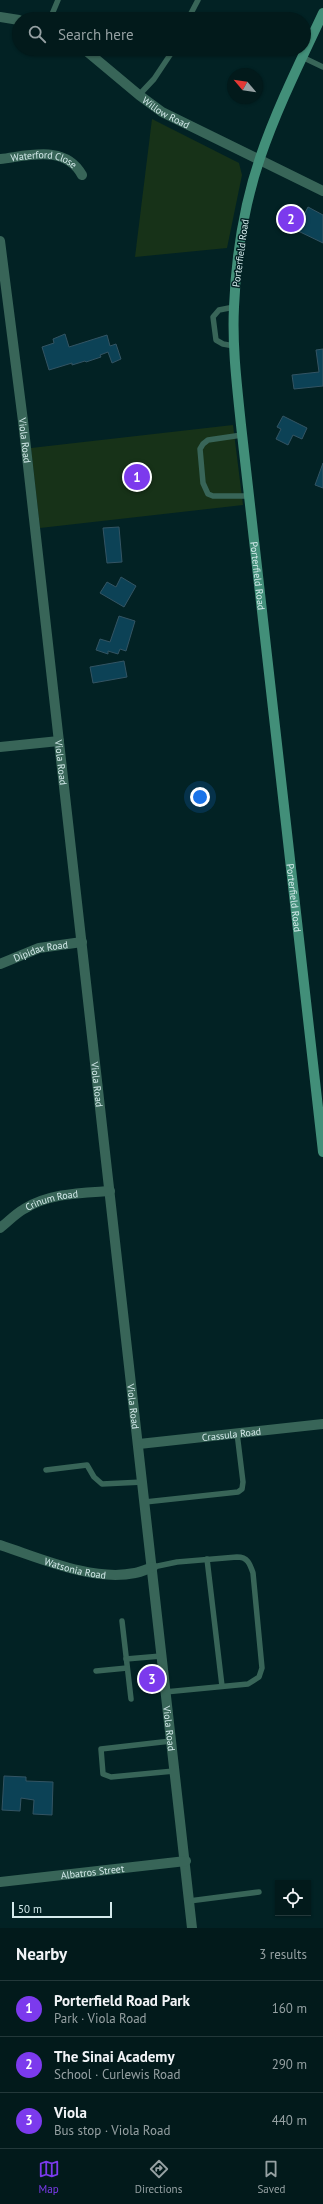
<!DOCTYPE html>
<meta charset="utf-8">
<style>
:root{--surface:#021a1b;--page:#102728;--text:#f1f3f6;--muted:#96a1a3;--line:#23383a;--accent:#7c3aed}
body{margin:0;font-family:"PT Sans",sans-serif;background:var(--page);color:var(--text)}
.controls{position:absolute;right:12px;bottom:12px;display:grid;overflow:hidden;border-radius:0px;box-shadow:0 1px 3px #0004}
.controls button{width:36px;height:36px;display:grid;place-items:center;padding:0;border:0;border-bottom:1px solid var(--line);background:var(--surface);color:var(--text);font:20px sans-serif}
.compass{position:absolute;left:227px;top:68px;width:36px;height:36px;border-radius:50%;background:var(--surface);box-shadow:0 1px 3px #0004;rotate:299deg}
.scale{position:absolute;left:12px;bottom:10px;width:100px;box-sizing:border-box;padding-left:4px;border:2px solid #d4eaeb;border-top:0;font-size:11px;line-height:14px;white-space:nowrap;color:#d4eaeb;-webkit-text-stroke:3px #022224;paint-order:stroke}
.you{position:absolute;left:200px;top:797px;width:14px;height:14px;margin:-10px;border:3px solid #fff;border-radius:50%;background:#1a73e8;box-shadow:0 0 0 6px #1a73e833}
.badge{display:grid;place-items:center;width:26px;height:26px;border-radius:50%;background:var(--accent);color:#fff;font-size:13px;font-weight:700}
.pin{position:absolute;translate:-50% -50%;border:2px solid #fff;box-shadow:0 1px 4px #0006}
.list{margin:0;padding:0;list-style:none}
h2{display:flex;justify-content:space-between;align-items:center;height:52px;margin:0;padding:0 16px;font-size:17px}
h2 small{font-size:13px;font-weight:400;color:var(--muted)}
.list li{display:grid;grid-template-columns:26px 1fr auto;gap:12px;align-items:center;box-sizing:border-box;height:56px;padding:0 16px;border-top:1px solid var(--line)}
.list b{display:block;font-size:15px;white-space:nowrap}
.list p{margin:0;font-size:13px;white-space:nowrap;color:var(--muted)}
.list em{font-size:13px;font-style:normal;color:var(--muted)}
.icon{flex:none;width:22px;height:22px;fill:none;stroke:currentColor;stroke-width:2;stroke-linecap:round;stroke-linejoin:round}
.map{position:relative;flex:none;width:323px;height:1928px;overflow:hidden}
.search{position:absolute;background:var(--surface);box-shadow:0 1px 3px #0004;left:12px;right:12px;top:12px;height:44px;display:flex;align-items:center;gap:10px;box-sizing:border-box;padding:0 14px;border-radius:22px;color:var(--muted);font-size:15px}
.sheet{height:220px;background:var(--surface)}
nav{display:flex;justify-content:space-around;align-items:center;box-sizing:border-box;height:56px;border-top:1px solid var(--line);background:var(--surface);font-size:11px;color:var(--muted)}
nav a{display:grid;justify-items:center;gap:2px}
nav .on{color:var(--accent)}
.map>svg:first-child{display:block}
</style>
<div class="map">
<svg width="323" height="1928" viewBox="0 0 323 1928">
<rect width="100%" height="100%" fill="#022224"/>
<g fill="#173218">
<path d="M152 119 239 163 242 175 227 248 135 257Z"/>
<path d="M233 425 243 505 40 528 31 448Z"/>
</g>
<g fill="#0c4256" stroke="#335463">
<path d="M308 207 323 215V243L296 230Z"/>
<path d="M65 334 69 347 107 335 110 346 116 344 121 359 112 363 108 352 100 355 101 357 86 362 85 361 72 365V363L49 370 42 347 54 343 53 339Z"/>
<path d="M323 349V386L294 389 292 375 319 372 316 350Z"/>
<path d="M283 416 307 428 302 439 293 435 288 445 276 439 281 429 277 427Z"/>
<path d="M323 463V488L315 485Z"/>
<path d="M119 527 122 562 107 563 103 528Z"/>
<path d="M121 577 136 586 124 607 100 593 107 582 116 587Z"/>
<path d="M119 616 135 621 126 651 120 649 118 654 108 651V654L96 650 100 639 110 642Z"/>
<path d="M124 661 127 677 93 683 90 667Z"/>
<path d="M4 1776 26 1777V1781L53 1782 52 1815 33 1814 34 1800 21 1798 20 1811 2 1810Z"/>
</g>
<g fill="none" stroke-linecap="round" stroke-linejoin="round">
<g stroke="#386558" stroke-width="5.5">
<path d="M50 19 58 0"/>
<path d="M188 19 198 0"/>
<path d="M302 57 323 67"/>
<path d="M139 95 154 79 174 49"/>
<path d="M234 307 219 310 213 317 216 340 223 344 234 346"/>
<path d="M242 435 208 440 203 444 200 449 203 483 208 494 213 496H248"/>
<path d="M46 1470 87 1465 94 1477 102 1484 143 1482"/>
<path d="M145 1502 238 1492 242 1489 243 1482 237 1433"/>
<path d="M207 1559 222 1686"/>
<path d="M153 1567 177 1562 237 1557C248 1557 250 1564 253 1573L262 1668 259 1677 248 1684 165 1692"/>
<path d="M122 1621 131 1699"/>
<path d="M126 1659 161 1656"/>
<path d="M96 1671 127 1668"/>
<path d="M171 1741 101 1749 103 1774 111 1777 174 1771"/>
<path d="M189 1901 259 1892"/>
</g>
<g stroke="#386558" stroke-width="10">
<path d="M0 17 19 20"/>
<path id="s1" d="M84 49 139 95 162 112 323 191"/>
<path id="s2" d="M0 159C28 156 65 144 82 175"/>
<path id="s3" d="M0 241 23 421 192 1928"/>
<path d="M0 747 59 741"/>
<path id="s4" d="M0 964 39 948 82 942"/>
<path id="s5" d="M0 1228C8 1222 15 1214 24 1209 49 1193 82 1193 110 1191"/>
<path id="s6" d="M139 1444 323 1424"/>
<path id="s7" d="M0 1545C40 1558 93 1582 135 1573 141 1572 147 1569 153 1567"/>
<path id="s8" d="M0 1882 186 1861"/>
</g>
<path stroke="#428f79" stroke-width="10" id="s9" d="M323 13C301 60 277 108 260 158 244 205 236 257 234 307 232 346 237 386 241 425L323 1152"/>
</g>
<g text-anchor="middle" stroke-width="3" stroke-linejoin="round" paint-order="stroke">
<g font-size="10" fill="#d4eaeb" stroke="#022224">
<text dy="4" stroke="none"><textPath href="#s1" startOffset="104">Willow Road</textPath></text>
<text dy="4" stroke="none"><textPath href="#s2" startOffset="45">Waterford Close</textPath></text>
<text transform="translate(240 253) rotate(-82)" y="4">Porterfield Road</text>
<text dy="4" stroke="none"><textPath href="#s3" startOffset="201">Viola Road</textPath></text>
<text dy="4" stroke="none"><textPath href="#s9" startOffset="580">Porterfield Road</textPath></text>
<text dy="4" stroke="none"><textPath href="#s3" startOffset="525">Viola Road</textPath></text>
<text dy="4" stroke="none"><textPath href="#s9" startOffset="904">Porterfield Road</textPath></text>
<text dy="4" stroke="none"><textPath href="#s4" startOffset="43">Dipidax Road</textPath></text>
<text dy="4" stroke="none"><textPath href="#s3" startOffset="849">Viola Road</textPath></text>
<text dy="4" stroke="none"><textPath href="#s5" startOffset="60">Crinum Road</textPath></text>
<text dy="4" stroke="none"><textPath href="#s3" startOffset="1173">Viola Road</textPath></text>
<text dy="4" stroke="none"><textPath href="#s6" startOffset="93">Crassula Road</textPath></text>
<text dy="4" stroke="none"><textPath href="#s7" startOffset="79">Watsonia Road</textPath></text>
<text dy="4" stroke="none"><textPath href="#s3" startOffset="1497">Viola Road</textPath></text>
<text dy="4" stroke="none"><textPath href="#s8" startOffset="93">Albatros Street</textPath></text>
</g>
</g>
</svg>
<div class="controls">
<button><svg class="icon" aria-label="locate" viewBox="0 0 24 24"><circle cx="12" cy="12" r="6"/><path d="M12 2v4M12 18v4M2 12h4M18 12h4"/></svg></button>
</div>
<svg class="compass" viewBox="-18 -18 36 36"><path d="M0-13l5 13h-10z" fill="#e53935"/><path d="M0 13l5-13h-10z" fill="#96a1a3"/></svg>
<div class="scale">50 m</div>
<div class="you"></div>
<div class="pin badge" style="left:137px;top:477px">1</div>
<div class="pin badge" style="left:291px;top:219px">2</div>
<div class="pin badge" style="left:152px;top:1679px">3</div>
<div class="search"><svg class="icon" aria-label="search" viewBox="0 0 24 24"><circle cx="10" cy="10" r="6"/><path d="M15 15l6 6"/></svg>Search here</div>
</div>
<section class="sheet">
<h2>Nearby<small>3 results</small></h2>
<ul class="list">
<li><span class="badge">1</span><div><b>Porterfield Road Park</b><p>Park · Viola Road</p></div><em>160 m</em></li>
<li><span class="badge">2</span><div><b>The Sinai Academy</b><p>School · Curlewis Road</p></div><em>290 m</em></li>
<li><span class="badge">3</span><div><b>Viola</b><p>Bus stop · Viola Road</p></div><em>440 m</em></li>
</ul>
</section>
<nav>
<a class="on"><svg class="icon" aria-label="map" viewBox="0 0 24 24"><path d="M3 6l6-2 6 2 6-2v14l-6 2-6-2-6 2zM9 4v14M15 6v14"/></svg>Map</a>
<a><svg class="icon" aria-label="directions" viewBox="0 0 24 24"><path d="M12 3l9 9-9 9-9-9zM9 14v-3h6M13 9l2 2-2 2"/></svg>Directions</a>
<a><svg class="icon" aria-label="saved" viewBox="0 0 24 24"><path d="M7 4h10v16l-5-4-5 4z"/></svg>Saved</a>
</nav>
